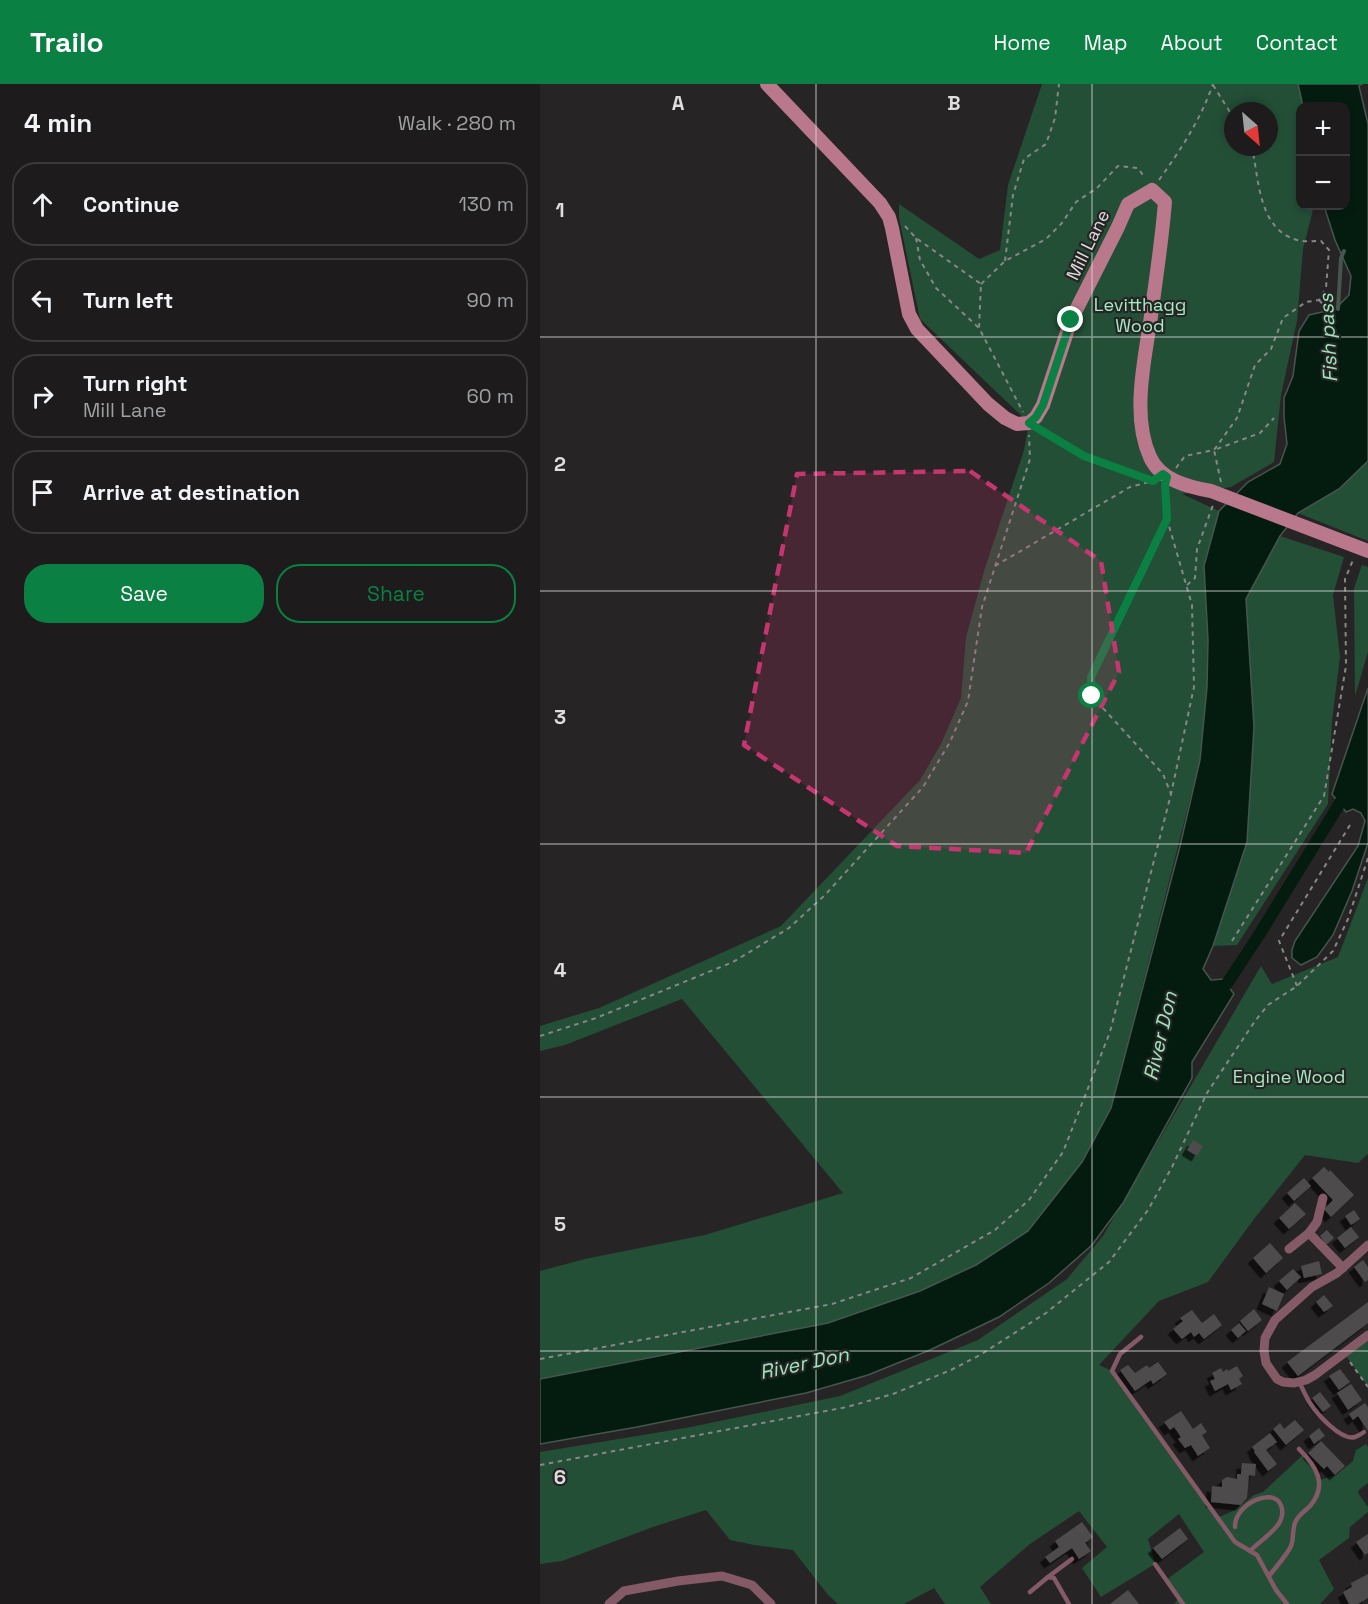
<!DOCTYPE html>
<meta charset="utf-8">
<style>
:root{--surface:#1d1b1c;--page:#252425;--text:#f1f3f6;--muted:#a0a1a3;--line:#3b393b;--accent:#0b8043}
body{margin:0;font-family:"Space Grotesk",sans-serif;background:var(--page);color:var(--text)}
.controls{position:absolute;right:18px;top:18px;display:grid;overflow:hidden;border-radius:12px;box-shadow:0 3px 9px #0003}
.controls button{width:54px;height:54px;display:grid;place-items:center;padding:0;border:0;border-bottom:2px solid var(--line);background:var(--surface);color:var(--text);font:30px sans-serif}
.compass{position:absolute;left:684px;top:18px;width:54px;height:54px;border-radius:50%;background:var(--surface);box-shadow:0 3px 9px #0003;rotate:153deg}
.stop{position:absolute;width:18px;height:18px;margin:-14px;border:4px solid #0b8043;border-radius:50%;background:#fff}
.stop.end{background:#0b8043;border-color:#fff;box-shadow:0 2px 6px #0008}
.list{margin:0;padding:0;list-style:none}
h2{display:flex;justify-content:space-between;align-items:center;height:78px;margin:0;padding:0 24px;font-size:26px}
h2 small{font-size:20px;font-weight:400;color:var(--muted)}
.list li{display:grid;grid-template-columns:39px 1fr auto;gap:18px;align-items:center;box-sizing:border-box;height:84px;margin:0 12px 12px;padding:0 12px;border:2px solid var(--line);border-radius:24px}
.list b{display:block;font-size:22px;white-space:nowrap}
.list p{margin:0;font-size:20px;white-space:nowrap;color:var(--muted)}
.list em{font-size:20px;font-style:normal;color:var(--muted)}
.actions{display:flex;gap:12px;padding:18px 24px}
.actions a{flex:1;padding:14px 0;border:2px solid var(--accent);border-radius:24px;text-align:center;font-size:21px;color:var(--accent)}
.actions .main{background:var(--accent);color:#fff}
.icon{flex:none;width:33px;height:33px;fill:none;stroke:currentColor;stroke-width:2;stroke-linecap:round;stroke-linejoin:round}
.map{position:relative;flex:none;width:828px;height:1520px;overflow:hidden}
header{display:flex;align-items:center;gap:36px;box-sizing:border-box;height:84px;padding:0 30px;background:var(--accent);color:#fff}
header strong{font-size:28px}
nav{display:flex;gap:33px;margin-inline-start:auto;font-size:21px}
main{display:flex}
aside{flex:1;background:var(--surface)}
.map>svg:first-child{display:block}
</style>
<header>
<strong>Trailo</strong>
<nav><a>Home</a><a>Map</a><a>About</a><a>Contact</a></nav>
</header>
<main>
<aside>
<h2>4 min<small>Walk · 280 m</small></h2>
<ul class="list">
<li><svg class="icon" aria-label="ahead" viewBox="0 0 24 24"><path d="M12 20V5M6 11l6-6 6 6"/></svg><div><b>Continue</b></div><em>130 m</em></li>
<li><svg class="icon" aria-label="left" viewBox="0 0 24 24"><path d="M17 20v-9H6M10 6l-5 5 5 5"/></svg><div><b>Turn left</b></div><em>90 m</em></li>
<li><svg class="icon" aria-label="right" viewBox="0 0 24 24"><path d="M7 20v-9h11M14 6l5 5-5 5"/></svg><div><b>Turn right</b><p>Mill Lane</p></div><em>60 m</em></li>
<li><svg class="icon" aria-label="arrive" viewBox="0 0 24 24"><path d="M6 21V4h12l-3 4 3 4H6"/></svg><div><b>Arrive at destination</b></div></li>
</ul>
<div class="actions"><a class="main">Save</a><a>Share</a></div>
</aside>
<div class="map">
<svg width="828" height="1520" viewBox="0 0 828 1520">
<defs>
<filter id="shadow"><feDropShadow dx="-5.5" dy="5.5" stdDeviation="0" flood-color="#0009"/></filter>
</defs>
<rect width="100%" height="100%" fill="#272425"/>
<g fill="#234f37" fill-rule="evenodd">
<path d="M502 0H758L763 22H760V122H774L763 165 757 237 741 311 734 378 691 403 642 410 679 427 664 482 668 556 667 603 660 676 571 1024 542 1078 488 1147 436 1181 380 1207 288 1239 0 1295V1187L45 1175 165 1151 303 1109 142 915 25 961 0 967V942L59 924 241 842 380 696 401 660 421 614 426 553 445 484 484 366 489 339 380 235 359 134V120L439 175 460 166 468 101ZM693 27H729V63H693Z"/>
<path d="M828 377V457L758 429 799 405Z"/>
<path d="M740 452 804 473 793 511 800 573 792 637 788 720 697 861 673 862 707 758 714 643 706 515Z"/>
<path d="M822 481 828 483V568L815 612 814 504Z"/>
<path d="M828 794V1070L818 1079 765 1071 714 1135 668 1198 619 1217 559 1281 572 1287 677 1434 695 1426 714 1411 723 1408 764 1370 780 1396 796 1391 813 1377 816 1366 826 1360 828 1363V1399L819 1406 818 1409 828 1423V1428L810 1443 809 1454 779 1476 794 1505 780 1520H634L639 1514 626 1496 664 1468 639 1430 608 1455 615 1480 561 1513 542 1484 567 1463 539 1427 490 1460 440 1503 451 1520H405L394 1504 364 1520H298L288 1511 253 1466 214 1461 190 1456 166 1426 113 1443 22 1477 0 1480V1368L151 1343 300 1312 438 1256 527 1195 563 1152 721 882 732 900 798 873Z"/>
<path d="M828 1251V1303L804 1269Z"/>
</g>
<g fill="#041c10" stroke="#46564e" stroke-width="1.5">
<path d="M758 0H822L819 2 828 40V377L799 405 758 429 740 452 706 515 714 643 707 758 673 862 663 885 671 896 683 895 694 910 652 978V994L583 1119 552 1161 509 1199 459 1233 390 1266 328 1291 266 1309 97 1343 0 1360V1295L288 1239 380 1207 436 1181 488 1147 542 1078 571 1024 640 762 660 676 667 603 668 556 664 482 679 427 708 398 740 380 747 360 744 333V314L753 292 759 247 769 231 795 225 809 211 811 192 795 156 784 122H806V22H763Z"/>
<path d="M828 604V759L812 807 793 851 777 873 761 881 752 874V866L755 857 818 762 825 737 821 729 813 725 806 728 792 710Z"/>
</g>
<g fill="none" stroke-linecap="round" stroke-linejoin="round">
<path stroke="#46564e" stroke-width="4" d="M798 225 801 174 804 167"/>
<path stroke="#041c10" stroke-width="12" d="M677 912 688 898 719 851 808 706"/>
</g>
<g fill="#4e4b4c" filter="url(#shadow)">
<path d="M653 1056 663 1062 657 1072 647 1066Z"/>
<path d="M784 1083 789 1088 790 1086 814 1111 791 1133 784 1125 793 1116 772 1094Z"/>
<path d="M764 1094 771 1102 754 1117 747 1109Z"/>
<path d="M755 1119 766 1130 749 1145 739 1134Z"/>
<path d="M814 1126 820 1135 811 1141 805 1132Z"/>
<path d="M811 1143 819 1153 805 1164 797 1154Z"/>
<path d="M787 1146 794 1154 786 1161 780 1152Z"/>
<path d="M730 1159 743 1174 726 1189 713 1174Z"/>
<path d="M823 1176 828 1183V1196L825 1198 814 1183Z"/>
<path d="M779 1177 782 1190 764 1194 761 1182Z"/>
<path d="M753 1185 761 1193 747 1206 739 1197Z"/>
<path d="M729 1203 744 1210 737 1227 722 1220Z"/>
<path d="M784 1211 793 1222 784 1228 776 1218Z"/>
<path d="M828 1218V1239L758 1292 747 1278Z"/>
<path d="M714 1225 722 1236 708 1247 700 1237Z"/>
<path d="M652 1226 662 1239 674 1230 682 1241 664 1255 659 1249 654 1253 651 1248 642 1255 633 1245 643 1237 640 1234Z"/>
<path d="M699 1239 706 1247 698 1254 691 1246Z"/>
<path d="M618 1278 627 1290 613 1300 611 1296 595 1307 580 1286 588 1281 595 1289 607 1281 609 1284Z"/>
<path d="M697 1282 703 1292 699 1295 702 1300 691 1306 688 1300 675 1307 670 1297 675 1295 672 1289 681 1284 683 1288 687 1285 688 1287Z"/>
<path d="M800 1285 810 1298 799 1306 789 1292Z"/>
<path d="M811 1300 822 1316 808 1326 797 1309Z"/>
<path d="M780 1308 791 1322 783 1328 772 1314Z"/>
<path d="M825 1319 828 1323V1347L818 1332 813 1336 809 1330Z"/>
<path d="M641 1327 653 1345 661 1339 667 1348 662 1351 670 1364 658 1372 651 1361 645 1364 638 1355 641 1353 634 1343 630 1346 624 1338Z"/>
<path d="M755 1336 764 1346 746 1361 733 1345 740 1339 744 1345Z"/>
<path d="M779 1344 785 1352 774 1360 769 1352Z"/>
<path d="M730 1349 737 1358 726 1366 737 1380 728 1387 714 1368 715 1367 712 1363Z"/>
<path d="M781 1357 805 1382 795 1391 787 1382 784 1385 768 1369Z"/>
<path d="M702 1379 716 1380 715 1392 709 1391 707 1414 701 1421 671 1418 672 1402 682 1403V1396L687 1393 697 1395V1390H701Z"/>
<path d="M542 1438 553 1453 545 1459 551 1467 539 1475 532 1464 510 1479 505 1473 519 1463 515 1457Z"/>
<path d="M640 1444 648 1455 622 1475 613 1464Z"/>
<path d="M828 1450V1469L825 1471 816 1458Z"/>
<path d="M828 1490V1514L818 1520H809L803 1508 812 1503 811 1499Z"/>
<path d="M588 1506 599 1520H570Z"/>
</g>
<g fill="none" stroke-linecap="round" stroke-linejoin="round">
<g stroke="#888686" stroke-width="2" stroke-dasharray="4.5 4.5" stroke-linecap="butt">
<path d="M673 1 693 33"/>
<path d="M619 96C641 65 660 37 673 0"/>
<path d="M365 142 376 154 441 200 439 244 483 328"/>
<path d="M376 154 380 176 396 204 439 244"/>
<path d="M465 177 473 111 484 75 506 60 515 34 519 0"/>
<path d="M441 200 465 177 506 155 522 139 536 118 557 104 578 82 598 84 605 94"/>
<path d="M779 216 786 224"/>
<path d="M501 346 544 372 610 396"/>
<path d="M636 384 645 372 674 366 697 334 715 281 731 265 743 234 766 218 779 216 786 204 789 166 781 157C773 157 764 158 757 156 718 145 719 95 712 63"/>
<path d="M681 398 674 366 720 349 734 334"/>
<path d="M625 407 627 435 652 521 654 603 631 710"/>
<path d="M455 482 590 403 613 397"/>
<path d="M647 501 655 494 657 465 673 421"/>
<path d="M692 857 784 712 806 582 805 495 813 476"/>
<path d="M757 902 739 857 810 741"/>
<path d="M0 952 56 934 193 878 249 844 285 811 383 703 410 658 428 617 442 523 490 375 489 351"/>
<path d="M0 1275 292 1220 371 1194 455 1146 489 1116 523 1068 570 948 631 710 623 690 552 612 551 593 627 435"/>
<path d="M810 1278 828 1303"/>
<path d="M0 1381 307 1323 353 1310 411 1286 440 1271 506 1229 569 1178 608 1126 632 1083 667 1009 715 937 728 921 757 902 793 867 808 835 828 774"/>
</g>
<g stroke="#845a67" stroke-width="4.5">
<path d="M601 1253 580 1270 572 1287 695 1458 717 1471 736 1506 747 1520"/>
<path d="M759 1298C763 1305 766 1313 770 1319 777 1330 801 1357 815 1353 818 1352 821 1350 824 1348"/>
<path d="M695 1443C694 1419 738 1400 742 1425 743 1431 741 1437 737 1442 731 1450 718 1459 710 1467"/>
<path d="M615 1480 643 1520"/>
<path d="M729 1492C735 1484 747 1471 751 1462 754 1455 752 1446 755 1439 757 1432 765 1427 770 1422 789 1400 775 1381 759 1365"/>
<path d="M508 1493 532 1475"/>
<path d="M490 1508 508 1493 514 1494 529 1520"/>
</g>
<g stroke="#845a67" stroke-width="9">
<path d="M769 1149 803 1184"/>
<path d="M828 1161 797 1189 772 1203 735 1236 725 1254 724 1267 726 1279 737 1295 743 1298 754 1299 766 1296 775 1291 828 1251"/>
<path d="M749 1165 769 1149 777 1138 783 1114"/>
<path d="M69 1520 84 1507 138 1497 182 1492 212 1501 231 1520"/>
</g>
<path stroke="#b9788c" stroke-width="14" d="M227 0 340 119 349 133 352 144 369 230 377 245 448 320 465 334 477 340 489 339 496 333 503 321 531 236 578 143 588 120 612 106 625 118C622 156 616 194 611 232 605 275 591 331 610 373 620 396 648 403 671 407L828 467"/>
</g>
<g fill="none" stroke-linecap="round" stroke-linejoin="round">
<path stroke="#0b8043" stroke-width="8" d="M531 236 503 321 496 333 489 339 544 372 613 397 623 390 627 393 625 401 627 435 551 593 552 612"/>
</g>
<path fill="#c6366e" fill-opacity="0.2" stroke="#c6366e" stroke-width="4.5" stroke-dasharray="12 8" stroke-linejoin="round" d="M430 387 561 477 579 588 486 769 357 762 204 661 257 390Z"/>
<path fill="none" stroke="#dfdddd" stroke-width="1.5" stroke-opacity="0.55" d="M276 0V1520M552 0V1520M0 253H828M0 507H828M0 760H828M0 1013H828M0 1267H828"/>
<g text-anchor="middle" stroke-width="4.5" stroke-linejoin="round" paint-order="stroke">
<g font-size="18" fill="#dfdddd" stroke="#272425">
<text transform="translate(548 161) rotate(-64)" y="6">Mill Lane</text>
</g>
<g font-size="18" fill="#a2eec1" stroke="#272425">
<text x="600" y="227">Levitthagg<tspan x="600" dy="21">Wood</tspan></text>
<text x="749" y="999">Engine Wood</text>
</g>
<g font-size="20" font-style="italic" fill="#9be7bb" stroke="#272425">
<text transform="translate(788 254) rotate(-93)" y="7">Fish pass</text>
<text transform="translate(620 952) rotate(-77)" y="7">River Don</text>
<text transform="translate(264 1279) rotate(-12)" y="7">River Don</text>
</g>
</g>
<g font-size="20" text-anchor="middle" font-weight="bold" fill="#dfdddd" stroke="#272425" stroke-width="4.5" stroke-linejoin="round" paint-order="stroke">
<text x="138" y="26">A</text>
<text x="414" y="26">B</text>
<text x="20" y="133">1</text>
<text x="20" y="387">2</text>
<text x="20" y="640">3</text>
<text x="20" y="893">4</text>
<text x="20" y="1147">5</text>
<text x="20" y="1400">6</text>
</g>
</svg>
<div class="controls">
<button>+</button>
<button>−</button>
</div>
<svg class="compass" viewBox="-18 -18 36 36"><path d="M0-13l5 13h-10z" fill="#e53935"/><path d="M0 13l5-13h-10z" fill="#a0a1a3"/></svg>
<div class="stop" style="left:552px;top:612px"></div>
<div class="stop end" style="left:531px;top:236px"></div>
</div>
</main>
